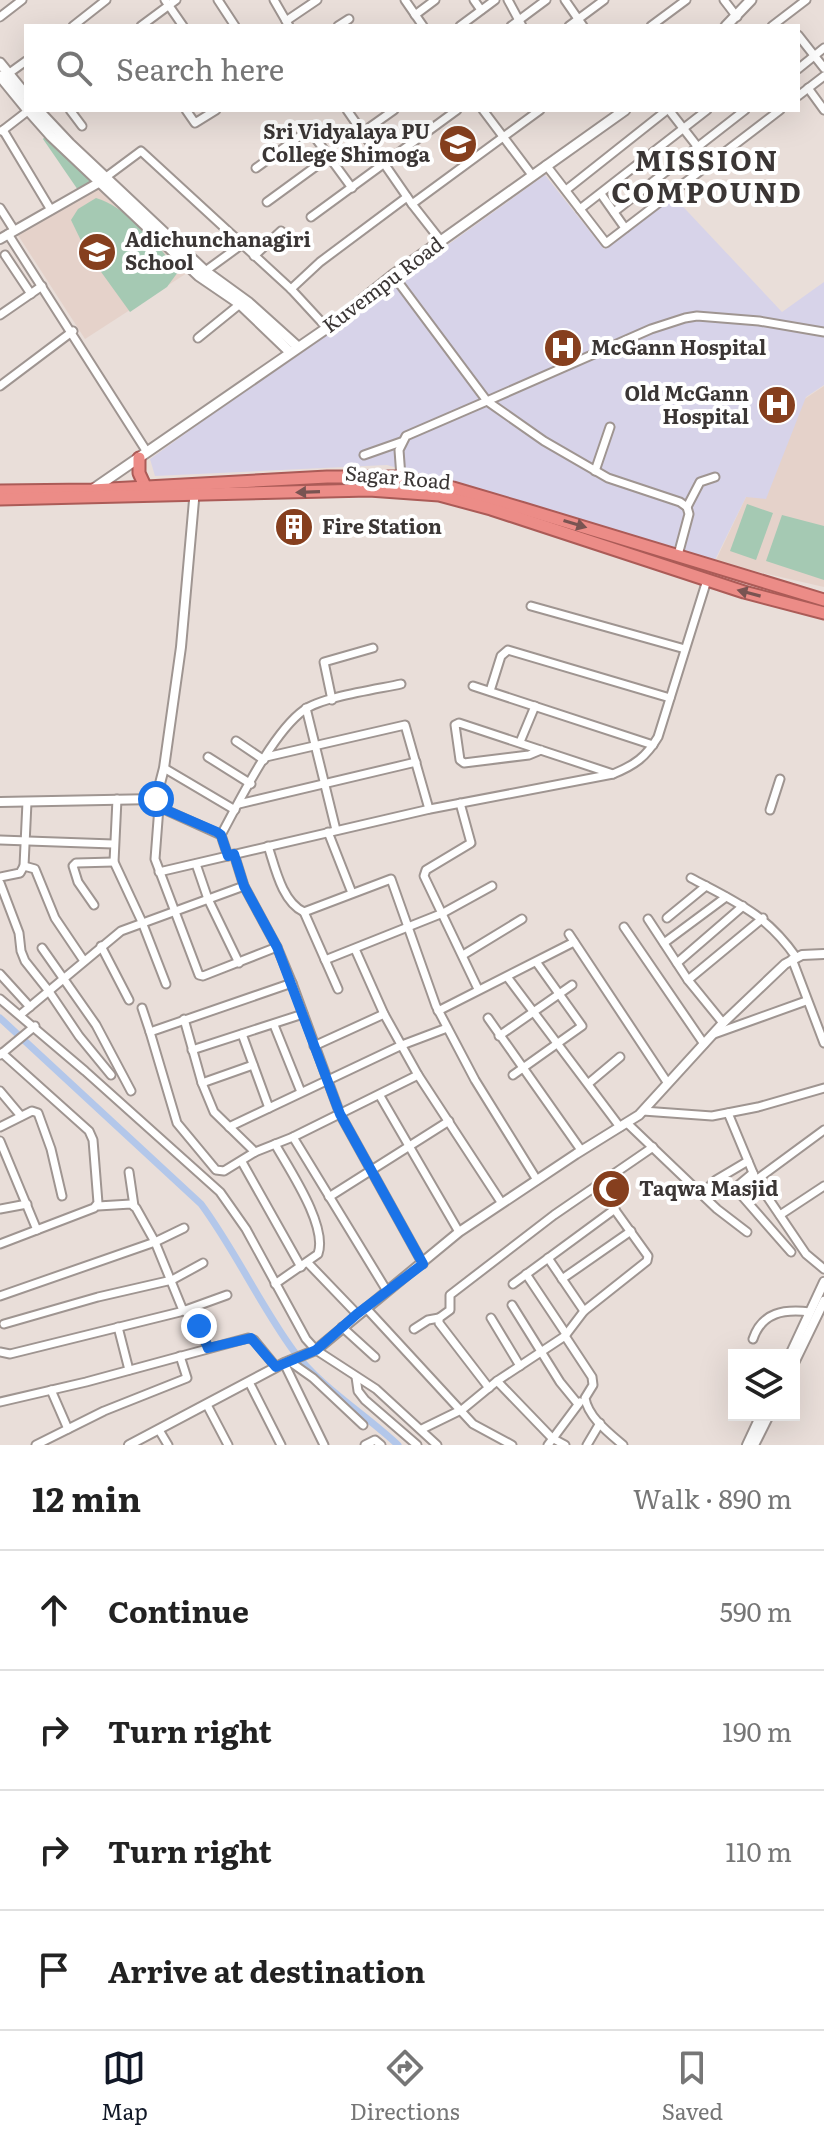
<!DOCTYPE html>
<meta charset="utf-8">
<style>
:root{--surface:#fff;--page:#f6f6f6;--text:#222;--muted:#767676;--line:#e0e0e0;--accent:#111827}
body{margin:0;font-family:Literata,serif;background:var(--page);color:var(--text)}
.controls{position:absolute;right:24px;bottom:24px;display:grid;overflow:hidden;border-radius:0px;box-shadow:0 8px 32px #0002}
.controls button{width:72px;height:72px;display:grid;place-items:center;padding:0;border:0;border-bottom:2px solid var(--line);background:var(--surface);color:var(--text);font:40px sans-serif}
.stop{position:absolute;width:24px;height:24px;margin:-18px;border:6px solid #1a73e8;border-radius:50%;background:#fff}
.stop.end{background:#1a73e8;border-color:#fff;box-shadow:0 2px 8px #0008}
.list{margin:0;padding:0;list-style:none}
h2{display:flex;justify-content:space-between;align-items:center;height:104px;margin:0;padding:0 32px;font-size:34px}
h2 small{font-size:26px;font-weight:400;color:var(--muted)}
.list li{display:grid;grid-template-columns:52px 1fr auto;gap:24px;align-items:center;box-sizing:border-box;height:120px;padding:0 32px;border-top:2px solid var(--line)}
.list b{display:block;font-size:30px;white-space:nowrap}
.list em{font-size:26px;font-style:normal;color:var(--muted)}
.icon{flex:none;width:44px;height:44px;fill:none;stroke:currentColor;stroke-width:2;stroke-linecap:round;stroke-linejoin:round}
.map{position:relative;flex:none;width:824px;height:1445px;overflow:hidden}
.search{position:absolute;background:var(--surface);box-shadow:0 8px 32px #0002;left:24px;right:24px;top:24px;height:88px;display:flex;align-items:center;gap:20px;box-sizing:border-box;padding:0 28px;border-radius:0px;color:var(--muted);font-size:30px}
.sheet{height:584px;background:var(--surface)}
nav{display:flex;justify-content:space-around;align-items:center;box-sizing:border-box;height:112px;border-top:2px solid var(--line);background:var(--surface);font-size:22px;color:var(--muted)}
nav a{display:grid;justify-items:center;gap:4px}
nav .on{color:var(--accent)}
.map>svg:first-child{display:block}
</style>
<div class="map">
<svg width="824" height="1445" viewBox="0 0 824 1445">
<rect width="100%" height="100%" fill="#e9ded9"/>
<g fill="#e5d2ca">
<path d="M98 186 187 273 85 339 16 232Z"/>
<path d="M824 386V587L715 562 746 497 803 400Z"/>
</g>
<path fill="#d7d3e9" d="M545 175 604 249 673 196 782 312 824 282V385L806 397 766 499 746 497 714 562 387 465 155 476 150 459Z"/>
<g fill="#a5c9b3">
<path d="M45 136 94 181 78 190 43 139Z"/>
<path d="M96 198C130 209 157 243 178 272L167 287 130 312 86 251 71 220 78 209Z"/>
<path d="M747 504 773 513 756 560 730 551Z"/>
<path d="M782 515 824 526V580L766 561Z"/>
</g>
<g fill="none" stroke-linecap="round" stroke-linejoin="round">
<path stroke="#b3c7ea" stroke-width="7" d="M0 1018 201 1204C235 1250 259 1303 293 1350 320 1387 364 1413 398 1445"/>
<g stroke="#9f9591" stroke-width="11">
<g id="minor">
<path d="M165 0 183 26"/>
<path d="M218 0 235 26"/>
<path d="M274 0 289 26"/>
<path d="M405 0 423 26"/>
<path d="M474 0 481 10"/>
<path d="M508 0 522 26"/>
<path d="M565 0 583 26"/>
<path d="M724 0 737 17"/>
<path d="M415 15 435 0"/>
<path d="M0 17 22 0"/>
<path d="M286 21 317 0"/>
<path d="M73 26 106 0"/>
<path d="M141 26 176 0"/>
<path d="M338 26 349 19"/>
<path d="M460 26 495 0"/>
<path d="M511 26 546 0"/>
<path d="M569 26 604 0"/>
<path d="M651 26 686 0"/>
<path d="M772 26 806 0"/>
<path d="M798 35 824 68"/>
<path d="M798 69 824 48"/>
<path d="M8 74 26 61"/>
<path d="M808 88 824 110"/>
<path d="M798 96 824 76"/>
<path d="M70 110 82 126"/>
<path d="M186 110 195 123 216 110"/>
<path d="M347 110 412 204 441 241"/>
<path d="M483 110 532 175"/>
<path d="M669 110 711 164"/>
<path d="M3 130 51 210"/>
<path d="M2 131 29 110"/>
<path d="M363 132 394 110"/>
<path d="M546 165 606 243 780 110"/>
<path d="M256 168 307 131 311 132 352 188"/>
<path d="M102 180 141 151 291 289 327 328"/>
<path d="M566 190 667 110"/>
<path d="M601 194 625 228"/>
<path d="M267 202 330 156"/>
<path d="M412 204 540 110"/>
<path d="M0 208 14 230"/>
<path d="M580 209 707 110"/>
<path d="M614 212 745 110"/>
<path d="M311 217 457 110"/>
<path d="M8 234 147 452"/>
<path d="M5 255 31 294"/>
<path d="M254 256 281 231"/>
<path d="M204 272 241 245"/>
<path d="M393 275 487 401 651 329 685 318 697 316 759 321 824 332"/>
<path d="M291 289 320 262 407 197"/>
<path d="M0 315 42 286"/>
<path d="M198 338 240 304"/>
<path d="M0 386 73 331"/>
<path d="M364 455 401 442"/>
<path d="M595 471 610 427"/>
<path d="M401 477 399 450 406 436 487 401 544 441 608 478 680 502 687 507 689 514 678 555"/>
<path d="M687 507 700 482 715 477"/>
<path d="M531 606 685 649"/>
<path d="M473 686 653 745"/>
<path d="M490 691 501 656 508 650 670 698"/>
<path d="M332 700 324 662 373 648"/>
<path d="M306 708 336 830"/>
<path d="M236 741 264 760"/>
<path d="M520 742 535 706"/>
<path d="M541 750 529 755 464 763 460 760 455 725 459 723 613 774"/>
<path d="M208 757 251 784"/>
<path d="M266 757 405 725 429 809"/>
<path d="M164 768 235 810"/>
<path d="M117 799 114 862 142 922 166 984"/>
<path d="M156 799 159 807 155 859 199 975 203 976 277 947"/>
<path d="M460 803 471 843 426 870 424 876 478 989"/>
<path d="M239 804 416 762"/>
<path d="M159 807 221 835 228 856"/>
<path d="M770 810 780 779"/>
<path d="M328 832 352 893"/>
<path d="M221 835C240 800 273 732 304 710 321 697 378 689 401 684"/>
<path d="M0 840 113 844"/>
<path d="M268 846C275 867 282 902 304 912"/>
<path d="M234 854 244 886 277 947 292 983 340 1114 423 1264"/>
<path d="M196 864 208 899 239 963"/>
<path d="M24 866 27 802"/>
<path d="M159 872 430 809 613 774C635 765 646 757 658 737L707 580"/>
<path d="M0 877 20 873 24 866 35 869 55 918 84 961"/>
<path d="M691 878C736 902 766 914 796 957"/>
<path d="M0 883 19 933 21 951 25 961 48 990 79 1036 111 1075"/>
<path d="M94 905 78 882 73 866 76 863 114 862"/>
<path d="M667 918 706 886"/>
<path d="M648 919 688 980 723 1023"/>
<path d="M624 927 704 1044"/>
<path d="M569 934 667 1082"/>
<path d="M664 943 726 897"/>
<path d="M101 946 129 1000"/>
<path d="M42 948 96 1025 131 1091"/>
<path d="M355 949 384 1014 418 1075 501 1202"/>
<path d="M463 955 522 919"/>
<path d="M792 959 824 1043"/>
<path d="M325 960 443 913 492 886"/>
<path d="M677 963 743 906"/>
<path d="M0 974 30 1007"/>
<path d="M508 978 620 1127"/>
<path d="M688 980 763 918"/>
<path d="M292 983 150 1032 177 1123 216 1170 224 1171 255 1152 293 1137 418 1075"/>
<path d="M338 989 304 912 391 879 436 1006 475 1080 537 1180"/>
<path d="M0 999 85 1071 220 1192 246 1229 306 1339 316 1350 376 1389 437 1445"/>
<path d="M142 1008 150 1032"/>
<path d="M438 1011 574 942"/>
<path d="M20 1015 121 931 244 886"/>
<path d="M488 1018 581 1150"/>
<path d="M184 1019 202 1083 214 1112 255 1152"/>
<path d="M274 1025 301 1092"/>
<path d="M242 1034 269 1108 402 1045 447 1028"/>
<path d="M714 1034 806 1001"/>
<path d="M499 1036 572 985"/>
<path d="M314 1046 384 1014"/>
<path d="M192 1050 303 1014"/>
<path d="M0 1055 35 1026"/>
<path d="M513 1075 582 1026 537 963"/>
<path d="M202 1083 253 1065"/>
<path d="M589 1083 620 1057"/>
<path d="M0 1091 21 1116"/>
<path d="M380 1096 459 1232"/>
<path d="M643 1111 712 1116 758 1107 824 1088"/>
<path d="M728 1113 756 1180 806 1254 824 1269"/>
<path d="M627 1123 717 1209 747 1232"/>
<path d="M0 1127 32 1111 38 1113 51 1149 62 1196"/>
<path d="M229 1127 269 1108"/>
<path d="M293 1137 387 1291"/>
<path d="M0 1141 37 1230"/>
<path d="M275 1144C289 1169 328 1226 318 1254L275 1284"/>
<path d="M242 1162 301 1267"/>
<path d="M129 1172 134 1206"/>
<path d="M753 1173 735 1188 791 1252"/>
<path d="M756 1180 824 1130"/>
<path d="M702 1194 716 1180 748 1161"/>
<path d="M329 1197 449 1121"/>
<path d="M98 1206 131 1204 136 1208 155 1242 182 1308 199 1326 208 1348"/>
<path d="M0 1209 27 1204"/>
<path d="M780 1215 824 1186"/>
<path d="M0 1244 94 1208 98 1203 93 1140 89 1131 2 1053"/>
<path d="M548 1258 584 1311"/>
<path d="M308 1263 357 1314"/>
<path d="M526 1274 566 1334"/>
<path d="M562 1279 631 1231"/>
<path d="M513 1284 615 1209"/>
<path d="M0 1296 155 1242 184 1228"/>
<path d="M512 1305 560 1382 578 1404"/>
<path d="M366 1308 473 1424 512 1445"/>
<path d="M491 1318 520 1366"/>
<path d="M4 1324 98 1297 172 1280 203 1263"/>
<path d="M118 1327 129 1370"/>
<path d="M342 1327 375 1357"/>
<path d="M414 1329 428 1320 439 1318"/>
<path d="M565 1336 592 1377 593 1385 585 1398C588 1417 609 1433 623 1445"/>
<path d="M753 1339C762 1312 784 1309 810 1312"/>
<path d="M0 1352 10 1354 180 1312 227 1295"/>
<path d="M289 1361 313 1378 363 1425"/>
<path d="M284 1363 324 1445"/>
<path d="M356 1377 358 1391 365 1400 417 1445"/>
<path d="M497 1381 552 1438 565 1445"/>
<path d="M249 1382 281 1445"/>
<path d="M489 1388 439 1323V1318L450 1310V1295L554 1215 653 1147"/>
<path d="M51 1390 68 1429"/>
<path d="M0 1402 86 1382 248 1338 254 1340 276 1367"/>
<path d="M207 1405 228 1445"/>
<path d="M422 1429 463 1409 497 1381 565 1336 584 1311 647 1261 648 1256 597 1185"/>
<path d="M159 1430 168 1445"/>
<path d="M36 1445 104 1411 187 1378 180 1356"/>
<path d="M365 1445 375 1440 381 1445"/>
<path d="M548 1445 580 1402"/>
<path d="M587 1445 600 1423"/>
</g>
</g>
<g stroke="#9f9591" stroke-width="12">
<g id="tertiary">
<path d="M0 239 100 182"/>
<path d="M0 802 156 799 164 768 181 647 195 489"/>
<path d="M790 1355 824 1282"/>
<path d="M794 1363 824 1301"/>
<path d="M129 1445 284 1363 316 1350 459 1232 576 1154 639 1115 723 1023 785 964 802 955 824 954"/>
<path d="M747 1445 761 1415"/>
<path d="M754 1445 769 1415"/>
</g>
</g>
<g stroke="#9f9591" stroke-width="13">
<g id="secondary">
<path d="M726 26 751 0"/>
<path d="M0 63 26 95"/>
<path d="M0 76 26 108"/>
<path d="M28 110 51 136 199 276 240 304 290 352"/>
<path d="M38 110 70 144 205 271 249 303 298 347"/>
<path d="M92 490 327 328 393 275 625 110"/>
</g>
</g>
<g stroke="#ab5b57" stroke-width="15">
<g id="trunk">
<path d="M139 458V473L145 486"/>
<path d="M0 491 92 490 327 477H401L453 488 524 509 824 600"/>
<path d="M0 499 369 490 439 495 491 509 744 592 824 613"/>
</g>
</g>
<use href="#minor" stroke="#fff" stroke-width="7"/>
<use href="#tertiary" stroke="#fff" stroke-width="8"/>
<use href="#secondary" stroke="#fff" stroke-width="9"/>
<use href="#trunk" stroke="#ec8c87" stroke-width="11"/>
</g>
<defs><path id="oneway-solid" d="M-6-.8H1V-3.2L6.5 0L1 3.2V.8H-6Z" transform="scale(2)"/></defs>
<g fill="#795452">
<use href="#oneway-solid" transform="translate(308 492) rotate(178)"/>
<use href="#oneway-solid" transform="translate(575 524) rotate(17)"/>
<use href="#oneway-solid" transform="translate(749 593) rotate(-165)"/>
</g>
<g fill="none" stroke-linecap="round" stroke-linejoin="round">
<path stroke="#1a73e8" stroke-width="10" d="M156 799 159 807 217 832 221 835 228 856 234 854 244 886 277 947 340 1114 423 1264 357 1314 316 1350 276 1367 251 1338 208 1348 199 1326"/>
</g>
<defs>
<g id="university-disc" transform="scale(2)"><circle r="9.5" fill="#863f1e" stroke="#fff"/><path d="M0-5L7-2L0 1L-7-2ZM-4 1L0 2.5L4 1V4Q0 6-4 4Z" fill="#fff"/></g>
<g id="school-disc" transform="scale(2)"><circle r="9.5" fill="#863f1e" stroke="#fff"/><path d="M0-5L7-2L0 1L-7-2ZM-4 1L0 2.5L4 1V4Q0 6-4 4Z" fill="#fff"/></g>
<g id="hospital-disc" transform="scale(2)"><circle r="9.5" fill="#863f1e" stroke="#fff"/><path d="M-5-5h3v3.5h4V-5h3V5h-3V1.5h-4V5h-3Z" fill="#fff"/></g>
<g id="building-disc" transform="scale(2)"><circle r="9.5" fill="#863f1e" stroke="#fff"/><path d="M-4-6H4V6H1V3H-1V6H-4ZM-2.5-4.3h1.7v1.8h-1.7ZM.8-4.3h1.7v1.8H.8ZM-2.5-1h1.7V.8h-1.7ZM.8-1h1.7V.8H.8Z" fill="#fff"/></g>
<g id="mosque-disc" transform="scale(2)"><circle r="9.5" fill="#863f1e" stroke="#fff"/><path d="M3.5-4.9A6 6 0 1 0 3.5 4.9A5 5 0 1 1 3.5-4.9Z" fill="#fff"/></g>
</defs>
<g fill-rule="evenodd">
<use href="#university-disc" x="458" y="144"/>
<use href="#school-disc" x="97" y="252"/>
<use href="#hospital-disc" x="563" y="348"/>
<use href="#hospital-disc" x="777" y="405"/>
<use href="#building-disc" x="294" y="527"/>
<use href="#mosque-disc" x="611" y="1189"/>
</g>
<g text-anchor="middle" stroke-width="8" stroke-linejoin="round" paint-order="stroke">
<g font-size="20" font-weight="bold" fill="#3b3635" stroke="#fff" text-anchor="start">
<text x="430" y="139" text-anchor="end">Sri Vidyalaya PU<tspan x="430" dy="23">College Shimoga</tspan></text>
<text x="125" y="247">Adichunchanagiri<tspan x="125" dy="23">School</tspan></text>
<text x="591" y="355">McGann Hospital</text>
<text x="749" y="401" text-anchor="end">Old McGann<tspan x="749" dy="23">Hospital</tspan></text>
<text x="322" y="534">Fire Station</text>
<text x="639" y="1196">Taqwa Masjid</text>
</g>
<g font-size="20" fill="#3b3635" stroke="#fff">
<text transform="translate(383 285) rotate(-37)" y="7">Kuvempu Road</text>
<text transform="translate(398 478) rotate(5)" y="7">Sagar Road</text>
</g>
<g font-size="28" font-weight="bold" letter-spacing="2" fill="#3b3635" stroke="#fff">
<text x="707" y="171">MISSION<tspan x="707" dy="32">COMPOUND</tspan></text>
</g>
</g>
</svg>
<div class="controls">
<button><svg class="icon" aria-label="layers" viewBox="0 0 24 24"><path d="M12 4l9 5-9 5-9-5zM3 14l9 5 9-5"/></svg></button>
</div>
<div class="stop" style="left:156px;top:799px"></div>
<div class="stop end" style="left:199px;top:1326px"></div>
<div class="search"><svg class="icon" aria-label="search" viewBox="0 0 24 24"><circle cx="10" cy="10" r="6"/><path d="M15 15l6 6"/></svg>Search here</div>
</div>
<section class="sheet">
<h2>12 min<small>Walk · 890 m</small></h2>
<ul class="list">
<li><svg class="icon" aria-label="ahead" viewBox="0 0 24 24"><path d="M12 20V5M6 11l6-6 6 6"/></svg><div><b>Continue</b></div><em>590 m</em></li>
<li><svg class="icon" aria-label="right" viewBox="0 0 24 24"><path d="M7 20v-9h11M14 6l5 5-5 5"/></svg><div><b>Turn right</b></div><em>190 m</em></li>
<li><svg class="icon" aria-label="right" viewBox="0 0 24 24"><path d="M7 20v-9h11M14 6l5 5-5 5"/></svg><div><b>Turn right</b></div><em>110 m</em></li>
<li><svg class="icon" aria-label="arrive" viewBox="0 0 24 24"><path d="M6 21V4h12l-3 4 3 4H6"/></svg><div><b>Arrive at destination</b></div></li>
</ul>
</section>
<nav>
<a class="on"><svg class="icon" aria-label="map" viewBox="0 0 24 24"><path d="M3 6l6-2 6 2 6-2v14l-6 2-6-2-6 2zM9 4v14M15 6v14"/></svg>Map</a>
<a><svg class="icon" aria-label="directions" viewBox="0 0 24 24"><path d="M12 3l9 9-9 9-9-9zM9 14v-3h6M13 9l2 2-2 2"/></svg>Directions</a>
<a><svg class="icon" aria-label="saved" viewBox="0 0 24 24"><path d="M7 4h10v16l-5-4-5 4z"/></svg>Saved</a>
</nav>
